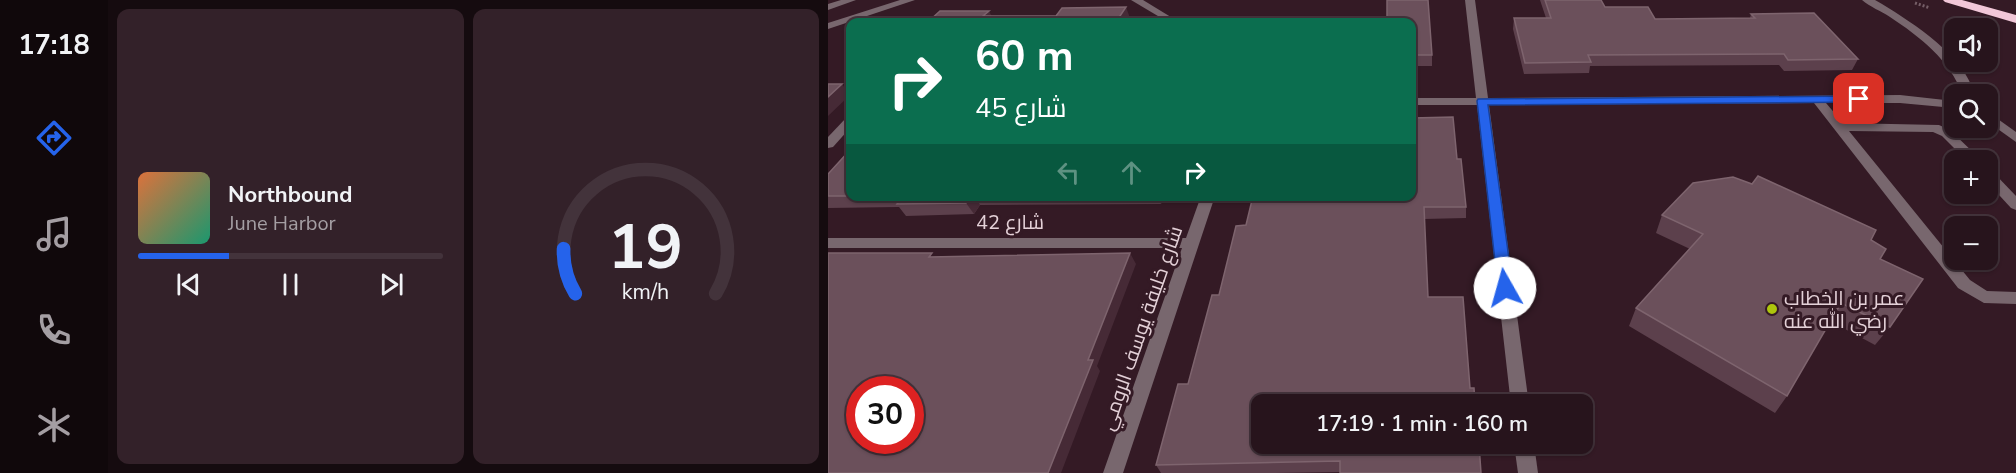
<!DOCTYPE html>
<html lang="en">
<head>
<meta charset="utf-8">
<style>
  body { margin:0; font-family:"Nunito Sans",Cairo,sans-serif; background:#332129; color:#f1f3f6; height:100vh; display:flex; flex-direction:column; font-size:22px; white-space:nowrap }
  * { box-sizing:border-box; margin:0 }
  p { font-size:20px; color:#a49ea3 }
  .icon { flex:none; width:33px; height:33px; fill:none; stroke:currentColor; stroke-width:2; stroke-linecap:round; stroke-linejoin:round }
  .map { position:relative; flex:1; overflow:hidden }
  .drawer { display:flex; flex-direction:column; gap:9px; padding:9px; background:#150b0f; width:720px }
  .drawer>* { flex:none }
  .hud { position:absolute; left:18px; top:18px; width:570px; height:183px; border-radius:12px; box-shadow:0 2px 4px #0004,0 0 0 2px #43333b; background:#0b6e4f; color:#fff; overflow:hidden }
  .tools { position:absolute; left:1116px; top:18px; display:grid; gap:12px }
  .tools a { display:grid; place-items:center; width:54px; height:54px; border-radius:12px; background:#27141c; box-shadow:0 2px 4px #0004,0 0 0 2px #43333b; font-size:30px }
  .speed { position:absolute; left:18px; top:376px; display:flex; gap:12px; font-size:30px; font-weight:700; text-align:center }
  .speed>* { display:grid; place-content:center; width:78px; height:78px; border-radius:50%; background:#27141c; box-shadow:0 2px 4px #0004,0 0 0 2px #43333b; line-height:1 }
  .speed .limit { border:9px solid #d22; background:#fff; color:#111 }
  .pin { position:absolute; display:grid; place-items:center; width:51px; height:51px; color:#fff; margin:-26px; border-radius:12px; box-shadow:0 3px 9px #0006 }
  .me { position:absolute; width:66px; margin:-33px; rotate:353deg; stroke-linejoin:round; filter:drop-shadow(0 0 4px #0008) }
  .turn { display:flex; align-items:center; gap:21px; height:126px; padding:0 30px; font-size:27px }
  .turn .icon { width:78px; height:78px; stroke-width:2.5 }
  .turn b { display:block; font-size:42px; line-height:51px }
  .lanes { display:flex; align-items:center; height:57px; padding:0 30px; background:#0003; justify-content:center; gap:30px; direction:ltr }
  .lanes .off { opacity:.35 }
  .drawer .card { flex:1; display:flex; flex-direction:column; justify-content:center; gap:9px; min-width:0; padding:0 21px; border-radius:12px; background:#332129 }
  .drawer .dial { align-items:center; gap:0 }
  .dial svg { height:156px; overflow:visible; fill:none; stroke:#43333b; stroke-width:7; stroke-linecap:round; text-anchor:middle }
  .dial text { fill:#f1f3f6; stroke:none }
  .song { display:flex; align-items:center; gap:18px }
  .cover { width:72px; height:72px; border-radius:9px; background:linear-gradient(135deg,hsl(20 70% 55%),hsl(160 70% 35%)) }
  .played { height:6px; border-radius:3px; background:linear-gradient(90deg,#2563eb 30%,#43333b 30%) }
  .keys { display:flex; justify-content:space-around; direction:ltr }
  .drawer .tiles { flex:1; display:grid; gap:9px; grid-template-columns:repeat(2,1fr) }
  .trip { position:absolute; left:423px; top:394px; width:342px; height:60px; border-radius:12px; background:#27141c; box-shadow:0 2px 4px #0004,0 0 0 2px #43333b; font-weight:600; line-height:60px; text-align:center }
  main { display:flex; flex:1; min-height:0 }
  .tab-bar { display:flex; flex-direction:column; width:108px; justify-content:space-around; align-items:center; background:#10080b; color:#a49ea3 }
  .tab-bar .icon { width:42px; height:42px }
  .tab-bar .current { color:#2563eb }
  .tab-bar b { font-size:27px; color:#f1f3f6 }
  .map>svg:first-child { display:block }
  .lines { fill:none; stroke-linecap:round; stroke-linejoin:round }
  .path { stroke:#755e67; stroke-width:3; stroke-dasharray:2 2; stroke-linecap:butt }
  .minor { fill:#78676e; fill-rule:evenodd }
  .highway { fill:#f1c7d8; fill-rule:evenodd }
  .wall { fill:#5c404c }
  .shaded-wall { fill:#462a36 }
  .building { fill:#6b505b; stroke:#7e646e; stroke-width:1.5; fill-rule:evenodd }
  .route { fill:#2563eb; stroke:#184099; stroke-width:1.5 }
  .poi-dot { fill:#adc60d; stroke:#341a25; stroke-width:2 }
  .labels { text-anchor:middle; stroke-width:6; stroke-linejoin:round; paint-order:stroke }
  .street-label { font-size:20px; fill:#e4d1d8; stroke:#341a25 }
  .poi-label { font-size:20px; fill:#e4d1d8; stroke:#341a25; text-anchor:start }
</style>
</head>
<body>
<main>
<nav class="tab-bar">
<b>17:18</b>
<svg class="icon current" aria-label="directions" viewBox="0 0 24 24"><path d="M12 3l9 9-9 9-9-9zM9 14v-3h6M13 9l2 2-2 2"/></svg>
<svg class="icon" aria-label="music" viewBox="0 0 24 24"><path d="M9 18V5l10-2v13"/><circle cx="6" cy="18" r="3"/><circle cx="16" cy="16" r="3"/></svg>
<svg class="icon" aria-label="phone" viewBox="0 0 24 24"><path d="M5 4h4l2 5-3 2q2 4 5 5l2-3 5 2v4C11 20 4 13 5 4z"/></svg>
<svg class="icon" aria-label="climate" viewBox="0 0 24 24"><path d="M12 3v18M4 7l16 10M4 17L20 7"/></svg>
</nav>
<section class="drawer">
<div class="tiles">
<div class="card">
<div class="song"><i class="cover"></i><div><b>Northbound</b><p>June Harbor</p></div></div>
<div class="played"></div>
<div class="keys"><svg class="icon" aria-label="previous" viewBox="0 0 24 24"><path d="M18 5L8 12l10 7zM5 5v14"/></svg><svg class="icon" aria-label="pause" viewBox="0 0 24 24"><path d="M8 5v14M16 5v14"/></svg><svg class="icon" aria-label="next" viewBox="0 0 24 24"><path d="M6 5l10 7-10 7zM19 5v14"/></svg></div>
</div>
<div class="card dial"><svg viewBox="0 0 100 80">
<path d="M14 69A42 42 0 1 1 86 69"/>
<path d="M14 69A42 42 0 0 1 8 46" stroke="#2563eb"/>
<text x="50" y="56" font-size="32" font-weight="700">19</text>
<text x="50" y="72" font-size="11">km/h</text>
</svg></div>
</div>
</section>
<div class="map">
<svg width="1188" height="473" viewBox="0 0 1188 473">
  <rect width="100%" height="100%" fill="#341a25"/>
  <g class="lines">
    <!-- path -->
    <polyline class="path" points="1087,3 1102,8"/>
    <!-- minor -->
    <g class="minor">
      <polygon points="13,0 28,0 0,10 0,4"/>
      <polygon points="72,0 87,0 0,29 0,23"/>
      <polygon points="303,0 315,0 351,22 340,22"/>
      <polygon points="637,0 647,0 660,98 1072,95 1126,101 1126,108 1072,103 998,103 1015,123 1111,125 1122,130 1150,157 1151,160 1138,160 1114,136 1105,132 1021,131 1142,280 1159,291 1188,292 1188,304 1156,303 1130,288 986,103 661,105 701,405 683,405 649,105 584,105 584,98 648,98"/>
      <path d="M1034,0H1047L1054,4C1085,23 1138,57 1146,94H1134C1123,61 1091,36 1062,17C1053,11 1042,7 1034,0Z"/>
      <polygon points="1160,112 1188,132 1188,142 1160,122"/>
      <polygon points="22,117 22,128 5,147 0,148 0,137 18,118"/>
      <polygon points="1160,171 1165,172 1188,196 1188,210 1183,208 1160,183"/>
      <polygon points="373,196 387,196 295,473 275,473 354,248 0,248 0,238 358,238"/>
      <polygon points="686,444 706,444 710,473 690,473"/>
    </g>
    <!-- highway -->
    <polygon class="highway" points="1115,0 1134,0 1188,15 1188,23 1117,2"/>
  </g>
  <!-- wall -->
  <g class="wall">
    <polygon points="712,0 773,0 777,7 827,19 922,18 923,14 1030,59 1024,70 956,71 951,65 762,66 761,73 696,74 685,29 686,18 718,18"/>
    <polygon points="584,22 604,55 604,66 584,66"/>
    <polygon points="22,150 22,196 336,196 333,204 152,205 146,214 78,216 71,207 0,208 0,174"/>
    <polygon points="629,159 638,207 638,218 596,219 600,297 642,388 651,444 512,472 448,473 333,473 328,465 360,384 391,295 418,225"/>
    <polygon points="834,215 1043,240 1052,259 1062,327 1047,345 1002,321 959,396 947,413 801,326 808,308 862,249 828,233"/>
  </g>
  <!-- shaded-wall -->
  <g class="shaded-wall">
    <polygon points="298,7 302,18 299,22 288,22"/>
    <polygon points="161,11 166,21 155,16"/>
    <polygon points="14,84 22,95 0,116 0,97"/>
    <polygon points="142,196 147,196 152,205 146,214 138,203"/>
    <polygon points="330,196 336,196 333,204"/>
    <polygon points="302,253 308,264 269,366 272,371 233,473 220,473 260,360"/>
  </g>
  <!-- building -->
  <g class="building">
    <polygon points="559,0 600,0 604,55 584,55 584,22 559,22"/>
    <polygon points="717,0 773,0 777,7 820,7 827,19 927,18 923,14 986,13 1030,59 960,60 956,54 760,55 763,62 697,63 686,18 723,18"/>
    <polygon points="298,7 288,22 100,22 112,11 161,11 155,16 228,16 234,8"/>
    <polygon points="0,84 14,84 0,97"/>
    <polygon points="625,117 629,159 633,159 638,207 596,207 600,297 635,297 642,388 646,388 647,405 434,405 434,444 651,444 653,473 512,473 512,461 328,465 350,384 360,384 384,295 391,295 408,226 418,225 425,196 584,196 584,118"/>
    <polygon points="22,150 22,196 0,196 0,174"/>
    <polygon points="930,176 1048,230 1043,240 1058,249 1052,259 1095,279 1062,327 1013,303 959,396 808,308 875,234 834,215 865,183 905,177 924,184"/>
    <polygon points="75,196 142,196 138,203 69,204"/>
    <path d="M0,253H104L101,257L302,253L260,360H265L220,473H0ZM32,390H82V441H32Z"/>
  </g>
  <!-- route -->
  <polygon class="route" points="1031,96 1035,97 1035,102 660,105 685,288 682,292 672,292 670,288 649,101 650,99"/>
  <!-- markers -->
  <circle class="poi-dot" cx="944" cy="309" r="6"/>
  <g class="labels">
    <!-- street labels -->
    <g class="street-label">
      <text x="182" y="229">شارع 42</text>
      <text transform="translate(313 328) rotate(-71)" y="7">شارع خليفة يوسف الرومي</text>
    </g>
    <!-- poi labels -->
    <g class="poi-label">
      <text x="956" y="305">عمر بن الخطاب<tspan x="956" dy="23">رضي الله عنه</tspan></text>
    </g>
  </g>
</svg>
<div class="tools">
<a><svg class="icon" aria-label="sound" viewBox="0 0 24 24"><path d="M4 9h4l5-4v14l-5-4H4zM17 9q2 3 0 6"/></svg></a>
<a><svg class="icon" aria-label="search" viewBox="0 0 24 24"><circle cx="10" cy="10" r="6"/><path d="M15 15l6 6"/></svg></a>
<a>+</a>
<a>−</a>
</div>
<div class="speed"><div class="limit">30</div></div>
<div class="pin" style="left:1031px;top:99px;background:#d93025"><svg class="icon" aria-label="arrive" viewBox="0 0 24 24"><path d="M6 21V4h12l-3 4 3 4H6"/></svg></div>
<svg class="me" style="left:677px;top:288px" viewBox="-20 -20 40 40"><circle r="19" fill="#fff"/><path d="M0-13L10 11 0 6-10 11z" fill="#2563eb"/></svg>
<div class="trip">17:19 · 1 min · 160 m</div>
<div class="hud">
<div class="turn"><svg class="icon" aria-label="right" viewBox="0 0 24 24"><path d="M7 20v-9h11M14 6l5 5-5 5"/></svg><div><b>60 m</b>شارع 45</div></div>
<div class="lanes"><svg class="icon off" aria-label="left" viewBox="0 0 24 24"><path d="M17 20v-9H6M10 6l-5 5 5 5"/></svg><svg class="icon off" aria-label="ahead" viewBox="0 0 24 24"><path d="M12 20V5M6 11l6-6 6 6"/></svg><svg class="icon" aria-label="right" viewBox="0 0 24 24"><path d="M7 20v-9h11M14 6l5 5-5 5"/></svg></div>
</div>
</div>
</main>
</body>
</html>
